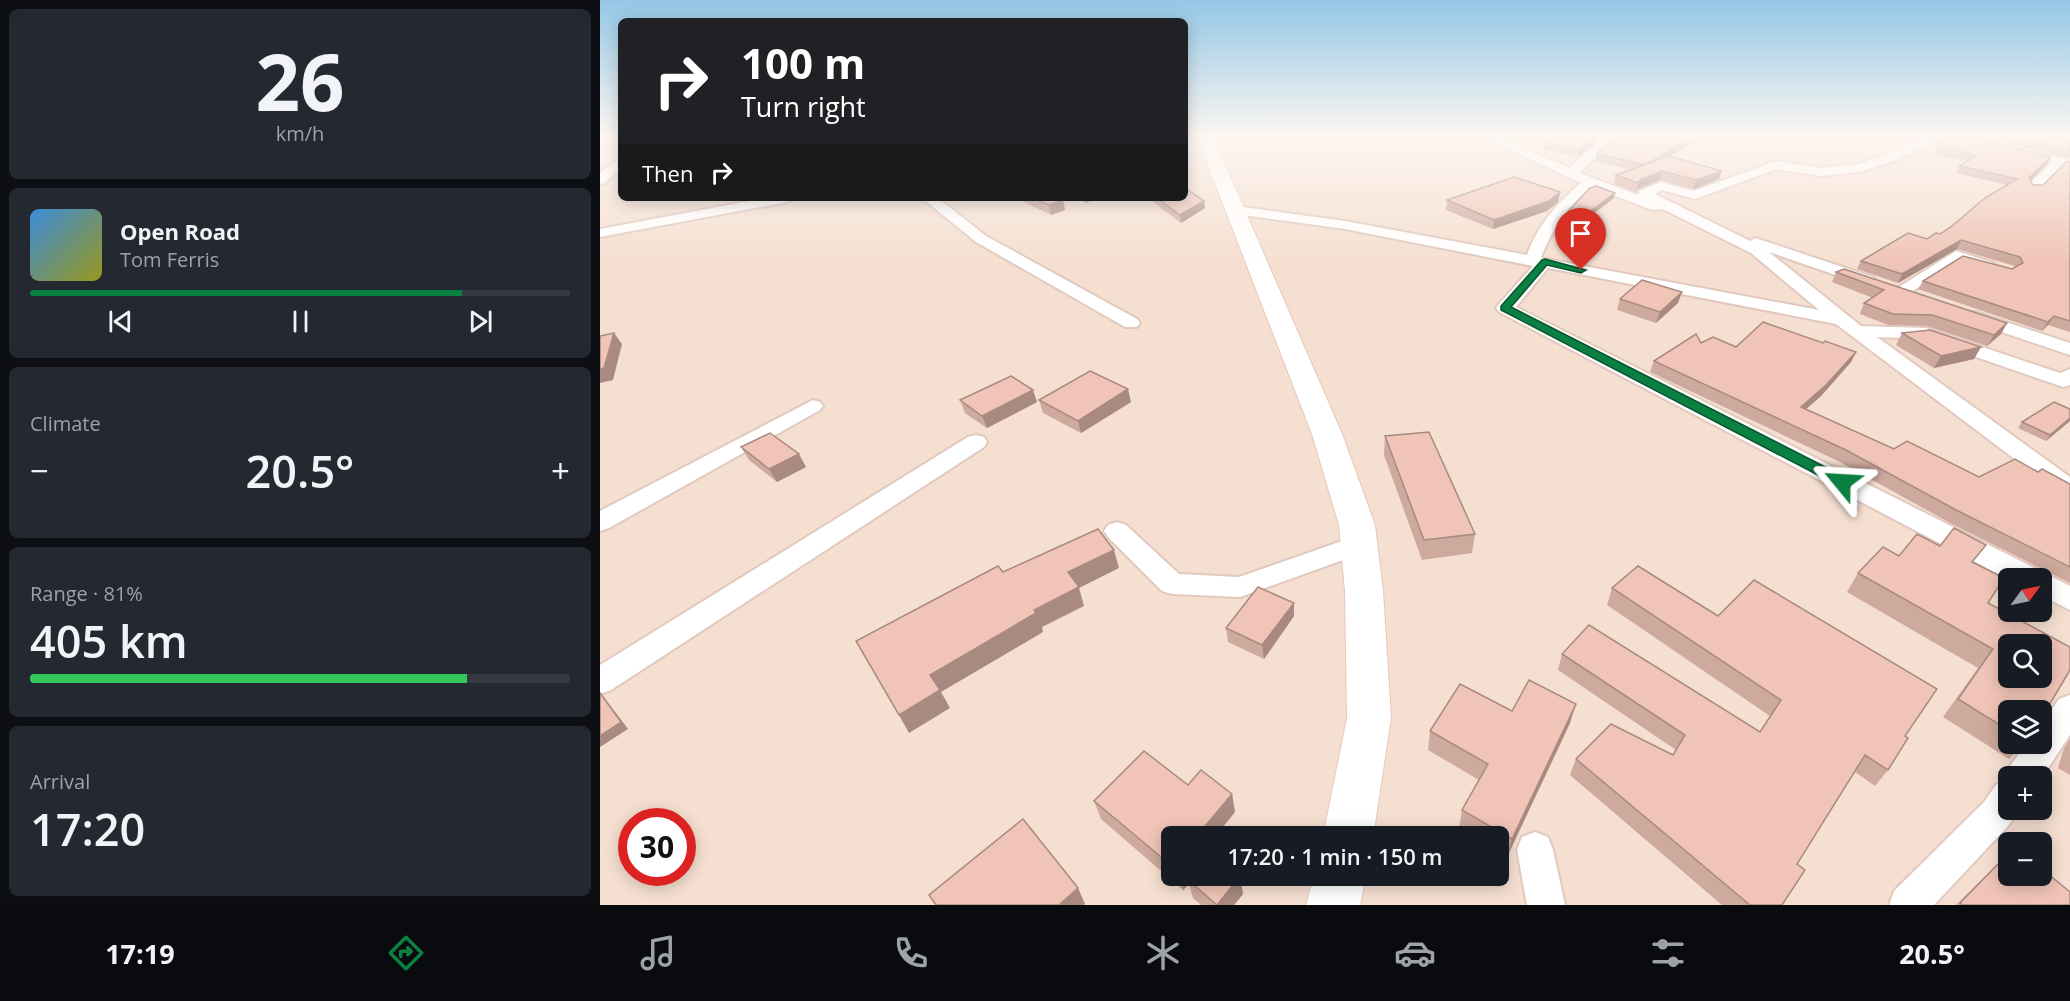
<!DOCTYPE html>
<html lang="en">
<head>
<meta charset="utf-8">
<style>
  body { margin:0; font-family:"Open Sans",sans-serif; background:#242831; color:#f1f3f6; height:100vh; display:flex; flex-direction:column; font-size:22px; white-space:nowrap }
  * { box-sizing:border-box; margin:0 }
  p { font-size:20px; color:#9ea1a6 }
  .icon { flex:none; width:33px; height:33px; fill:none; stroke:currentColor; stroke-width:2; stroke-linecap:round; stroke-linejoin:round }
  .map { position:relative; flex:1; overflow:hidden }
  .panel { display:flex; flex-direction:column; gap:9px; padding:9px; background:#0d0f14; width:600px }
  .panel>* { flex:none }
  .banner { position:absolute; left:18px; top:18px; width:570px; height:183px; border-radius:9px; box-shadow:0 3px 15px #0003; background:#202124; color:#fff; overflow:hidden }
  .needle { width:39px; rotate:57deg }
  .fabs { position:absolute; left:1398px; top:568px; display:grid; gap:12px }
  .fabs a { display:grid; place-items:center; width:54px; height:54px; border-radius:9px; background:#171b24; box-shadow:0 3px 15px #0003; font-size:30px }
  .speed { position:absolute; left:18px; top:808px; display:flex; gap:12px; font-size:30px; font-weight:700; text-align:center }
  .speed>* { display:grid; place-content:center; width:78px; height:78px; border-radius:50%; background:#171b24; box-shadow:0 3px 15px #0003; line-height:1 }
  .speed .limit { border:9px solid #d22; background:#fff; color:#111 }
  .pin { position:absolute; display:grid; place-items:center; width:51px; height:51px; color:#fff; margin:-62px -26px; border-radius:50% 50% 50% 0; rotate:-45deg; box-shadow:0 0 6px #0007 }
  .pin .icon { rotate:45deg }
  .me { position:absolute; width:66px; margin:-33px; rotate:297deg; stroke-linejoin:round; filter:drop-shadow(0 0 4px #0008) }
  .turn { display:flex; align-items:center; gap:21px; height:126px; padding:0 24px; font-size:27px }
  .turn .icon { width:78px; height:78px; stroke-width:2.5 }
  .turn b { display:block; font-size:42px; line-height:51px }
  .then { display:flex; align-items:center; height:57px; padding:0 24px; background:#0003; gap:12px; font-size:22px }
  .big { font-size:45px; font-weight:600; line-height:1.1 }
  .panel .widget { flex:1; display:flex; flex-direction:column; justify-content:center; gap:9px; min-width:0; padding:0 21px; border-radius:9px; background:#242831 }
  .panel .dial { align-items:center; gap:0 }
  .dial b { font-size:78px; line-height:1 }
  .song { display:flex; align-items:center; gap:18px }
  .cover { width:72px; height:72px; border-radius:9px; background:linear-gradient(135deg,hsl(210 70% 55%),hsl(60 70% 35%)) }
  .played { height:6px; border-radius:3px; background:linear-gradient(90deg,#0b8043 80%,#363941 80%) }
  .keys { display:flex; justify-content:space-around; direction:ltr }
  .heat { display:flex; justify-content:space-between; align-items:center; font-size:33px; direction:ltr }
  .charge { height:9px; border-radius:4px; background:linear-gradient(90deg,#34c759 81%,#363941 0) }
  .trip { position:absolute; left:561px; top:826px; width:348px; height:60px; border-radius:9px; background:#171b24; box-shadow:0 3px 15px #0003; font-weight:600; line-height:60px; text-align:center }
  .dock { display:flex; height:96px; justify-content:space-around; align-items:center; background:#090b0e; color:#9ea1a6 }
  .dock .icon { width:42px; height:42px }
  .dock .on { color:#0b8043 }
  .dock b { font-size:27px; color:#f1f3f6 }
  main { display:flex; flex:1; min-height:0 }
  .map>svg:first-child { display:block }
  .residential { fill:#f5dfd0; fill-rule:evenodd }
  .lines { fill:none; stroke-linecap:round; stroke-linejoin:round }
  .street-casing { stroke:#e1c9be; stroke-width:4 }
  .secondary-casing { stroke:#e6c8bb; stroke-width:2 }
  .street { fill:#fff; fill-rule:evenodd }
  .secondary { fill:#fff; fill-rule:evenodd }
  .wall { fill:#cea99d }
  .shaded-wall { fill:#a88a80 }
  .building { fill:#f0c5b7; stroke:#a88a80; stroke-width:1.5; fill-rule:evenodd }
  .route { fill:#0b8043; stroke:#07532c; stroke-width:1.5 }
</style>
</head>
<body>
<main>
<section class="panel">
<div class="widget dial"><b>26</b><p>km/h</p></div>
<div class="widget">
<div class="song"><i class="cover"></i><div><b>Open Road</b><p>Tom Ferris</p></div></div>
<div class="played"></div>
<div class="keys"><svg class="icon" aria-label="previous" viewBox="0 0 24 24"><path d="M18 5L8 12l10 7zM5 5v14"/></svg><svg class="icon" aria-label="pause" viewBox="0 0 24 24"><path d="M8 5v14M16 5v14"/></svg><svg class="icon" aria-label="next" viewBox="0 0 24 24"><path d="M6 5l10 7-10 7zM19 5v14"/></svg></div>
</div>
<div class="widget"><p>Climate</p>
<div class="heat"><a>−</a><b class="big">20.5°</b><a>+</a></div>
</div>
<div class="widget"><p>Range · 81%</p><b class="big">405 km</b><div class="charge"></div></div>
<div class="widget"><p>Arrival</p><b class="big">17:20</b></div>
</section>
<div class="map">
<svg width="1470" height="905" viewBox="0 0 1470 905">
  <rect width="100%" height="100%" fill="#fbecdf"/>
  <!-- residential -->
  <path class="residential" d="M0,137H21V198H585V137H1470V905H0ZM1408,579H1442V612H1408ZM1408,645H1442V678H1408ZM1408,711H1442V744H1408ZM1408,777H1442V810H1408ZM32,822H82V873H32ZM572,837H898V876H572ZM1408,843H1442V876H1408Z"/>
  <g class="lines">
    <defs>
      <g id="street">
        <path d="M882,137H897L970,168C979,155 995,152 999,137H1011C1007,155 990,158 980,173L1038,195L1039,191L1061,182L1094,191L1176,161L1221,168L1258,164L1288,154L1326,137H1341L1339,139L1296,160L1260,172L1221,176L1177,169L1095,199L1062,190L1055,194L1150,241L1156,238L1161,240L1273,277L1275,281L1267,286L1169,252L1261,326L1326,328L1460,373L1470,369V385L1463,387L1324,339L1277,337L1470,477V497L1462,495L1236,324L948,268L916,307L1470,586V610L1442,596V579H1408L899,312L896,308L899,304L933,266L745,229L635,214L628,210L635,206L745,221L927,255C937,226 958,202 981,183ZM992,187L1052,210L1063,209L1151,253L1219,310L941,258C951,229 969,207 992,187Z"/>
        <polygon points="1357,137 1376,137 1470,160 1470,168 1462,166 1439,190 1429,190 1427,187 1429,184 1451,163 1359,139"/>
        <polygon points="585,143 609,143 615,147 609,151 585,151"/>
        <polygon points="21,158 21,168 5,183 0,184 0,173"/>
        <polygon points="165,198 194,198 187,202 0,237 0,229"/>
        <polygon points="322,198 338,198 386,236 537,319 540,323 537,327 525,327 376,242"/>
        <polygon points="1356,251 1394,263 1396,266 1388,271 1358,262 1305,296 1293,296 1291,292"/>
        <polygon points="1375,312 1470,343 1470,355 1369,321 1366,317 1369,313"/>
        <polygon points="213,400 220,402 223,406 220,410 9,528 0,531 0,511"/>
        <polygon points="376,435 384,437 387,442 384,447 11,690 0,694 0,665 368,437"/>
        <polygon points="517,522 526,525 579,574 639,577 759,535 768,537 772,544 768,551 640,597 572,594 562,591 508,537 504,531 508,525"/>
        <polygon points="1470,695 1470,735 1442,777 1408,777 1408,810 1419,810 1408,826 1334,905 1289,905 1294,891 1384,802 1396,785 1407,781 1405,777 1410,766 1426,744 1442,744 1442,723 1459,699"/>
        <polygon points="935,832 948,837 953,850 965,905 927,905 917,850 922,837"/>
      </g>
      <g id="secondary">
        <polygon points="597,137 613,137 742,434 775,525 783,591 791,718 773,837 723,837 747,718 745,591 739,525 712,434"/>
        <polygon points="714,876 766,876 760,905 706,905"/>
      </g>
    </defs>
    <!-- street casing -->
    <use href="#street" class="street-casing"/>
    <!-- secondary casing -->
    <use href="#secondary" class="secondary-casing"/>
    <!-- street -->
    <use href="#street" class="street"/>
    <!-- secondary -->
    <use href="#secondary" class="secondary"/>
  </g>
  <!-- wall -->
  <g class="wall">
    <polygon points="953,137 997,137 992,145 978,157 942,148 943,142"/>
    <polygon points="1012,137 1102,137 1070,156 1119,179 1094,189 1060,180 1038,189 1036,192 1014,184 1016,175 1032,170 995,161 997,154"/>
    <polygon points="1339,137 1371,137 1451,157 1447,164 1431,180 1433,185 1443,185 1470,162 1470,332 1448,325 1442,331 1318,289 1323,281 1412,269 1416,267 1415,266 1357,249 1298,283 1257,269 1261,261 1327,239 1340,234 1352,226 1407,185 1356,173 1360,166 1367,161 1334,154 1337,146 1341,144 1336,143"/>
    <polygon points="1384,137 1470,137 1470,158"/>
    <polygon points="960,192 958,202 947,211 893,229 846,210 847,200"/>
    <polygon points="416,198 462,198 465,210 451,215"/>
    <polygon points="548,198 585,198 605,208 581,223"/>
    <polygon points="1014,198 984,221 967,216 968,211"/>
    <polygon points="1236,272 1407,323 1401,334 1387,346 1327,326 1288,325 1260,314 1264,303 1273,298 1232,282"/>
    <polygon points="1020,299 1078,303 1056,323 1017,310"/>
    <polygon points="1302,333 1381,347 1374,359 1334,368 1296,345"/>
    <polygon points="1101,343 1136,347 1223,343 1256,352 1251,362 1221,396 1206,409 1294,449 1379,477 1438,472 1470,484 1470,583 1350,523 1240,462 1050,372 1054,361"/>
    <polygon points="360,400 437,402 387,428 365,413"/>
    <polygon points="439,400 531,402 481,433 443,413"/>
    <polygon points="1470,409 1470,421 1446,441 1418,428 1422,422"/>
    <polygon points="785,436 875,534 872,553 822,560 784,455"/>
    <polygon points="141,447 206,467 177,482 149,460"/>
    <polygon points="1299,556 1373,562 1388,603 1408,711 1408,744 1424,744 1409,759 1343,717 1378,668 1247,592 1258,573"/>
    <polygon points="1012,588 1305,736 1288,770 1275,786 1255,772 1197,864 1182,905 1122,905 970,775 976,759 1073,755 1076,750 958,670 962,654 1160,732 1170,716 1007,605"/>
    <polygon points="694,603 694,616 664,659 628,642 626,628"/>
    <polygon points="912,711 970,723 907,857 898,852 898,837 873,837 859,828 862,810 879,780 828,750 830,731"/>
    <polygon points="1470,739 1470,775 1458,768 1464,748"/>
    <polygon points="588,785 632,794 635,812 572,837 572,876 640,876 643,894 634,905 601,905 593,898 589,884 583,890 501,819 494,801"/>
    <polygon points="1408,853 1408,876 1470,905 1356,905"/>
  </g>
  <!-- shaded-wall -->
  <g class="shaded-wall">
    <polygon points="995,137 997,137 992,145 978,157 979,150"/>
    <polygon points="1094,137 1102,137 1043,172 1045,165"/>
    <polygon points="1451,157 1447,164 1425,186 1429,178"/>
    <polygon points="1062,171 1060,180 1038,189 1036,192 1040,180"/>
    <polygon points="1122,171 1119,179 1094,189 1096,180"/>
    <polygon points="960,192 958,202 947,211 893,229 894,220"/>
    <polygon points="1015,193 1014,198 984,221 985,215"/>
    <polygon points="484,198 500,198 485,203"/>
    <polygon points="463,200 465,210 451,215 449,205"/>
    <polygon points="604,201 605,208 581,223 580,215"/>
    <polygon points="1361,240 1357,249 1298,283 1302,274"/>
    <polygon points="1082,292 1078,303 1056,323 1060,312"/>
    <polygon points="1454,316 1448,325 1442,331 1448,322"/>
    <polygon points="1407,323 1401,334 1387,346 1394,335"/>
    <polygon points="14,333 22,344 13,380 0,383 0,369"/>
    <polygon points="1381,347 1374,359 1334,368 1341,356"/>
    <polygon points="1256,352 1251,362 1221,396 1196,418 1201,407"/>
    <polygon points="528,389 531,402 481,433 478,421"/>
    <polygon points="433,390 437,402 387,428 382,416"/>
    <polygon points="1470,418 1470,421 1446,441 1450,435"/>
    <polygon points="199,454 206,467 177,482 169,469"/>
    <polygon points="514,550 519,568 479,588 484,606 442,627 443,632 341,692 350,708 309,733 299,715 330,675 434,610 468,572"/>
    <polygon points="694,603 694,616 664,659 662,645"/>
    <polygon points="0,692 28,729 0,747"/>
    <polygon points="976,704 970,723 907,857 912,839"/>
    <polygon points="632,794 635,812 615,837 596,837"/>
    <polygon points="580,876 597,876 588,880 589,884 583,890"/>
    <polygon points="640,876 643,894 634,905 617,905"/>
    <polygon points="478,888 485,904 484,905 459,905"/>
  </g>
  <!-- building -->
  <g class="building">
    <polygon points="953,137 995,137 979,150 943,142"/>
    <polygon points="1013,137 1094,137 1045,165 997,154"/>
    <polygon points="1342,137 1371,137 1451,157 1429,178 1433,185 1443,185 1467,161 1470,162 1470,321 1454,316 1448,322 1323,281 1363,256 1412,269 1423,263 1420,257 1361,240 1302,274 1261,261 1308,233 1327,239 1336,233 1340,234 1352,226 1385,198 1417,179 1360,166 1376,155 1337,146 1349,138"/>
    <polygon points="1415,137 1470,137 1470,150"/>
    <polygon points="1069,156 1122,171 1096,180 1062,171 1040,180 1038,183 1016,175"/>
    <polygon points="914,177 960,192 949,201 894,220 847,200"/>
    <polygon points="996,186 1015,193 985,215 968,211 990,188"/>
    <polygon points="585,188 604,201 580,215 557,198 585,198"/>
    <polygon points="434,198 462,198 463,200 449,205"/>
    <polygon points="1244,269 1407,323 1394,335 1332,315 1293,314 1264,303 1284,290 1236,272"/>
    <polygon points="1042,280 1082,292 1060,312 1020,299"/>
    <polygon points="1163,322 1223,343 1225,341 1256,352 1226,385 1201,407 1294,449 1307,441 1379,477 1415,459 1438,472 1442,469 1470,484 1470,567 1358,511 1246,450 1054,361 1096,334 1101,343 1113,337 1136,347"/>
    <polygon points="1330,330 1381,347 1341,356 1302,333"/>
    <polygon points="14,333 4,368 0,369 0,336"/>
    <polygon points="490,371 528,389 478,421 439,400"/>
    <polygon points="411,376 433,390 382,416 360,400"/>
    <polygon points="1454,402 1470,409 1470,418 1450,435 1422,422"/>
    <polygon points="829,432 875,534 824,540 785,436"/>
    <polygon points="170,433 199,454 169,469 141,447"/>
    <path d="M1354,528L1386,545L1372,562L1404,578L1388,603L1470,647V670L1442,717V711H1408V730L1358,699L1393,649L1258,573L1283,547L1299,556L1317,534L1340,546ZM1408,645H1442V678H1408Z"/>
    <polygon points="498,529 514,550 468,572 479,587 434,610 436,613 330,675 340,690 299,715 256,641 398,566 403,572"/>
    <polygon points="1038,566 1118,616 1154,580 1337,689 1305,736 1308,738 1288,770 1265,755 1197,864 1205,870 1182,905 1150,905 976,759 1011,724 1073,755 1085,735 962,654 989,625 1160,732 1181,700 1012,588"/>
    <polygon points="658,587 694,603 662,645 626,628"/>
    <polygon points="929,680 976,704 912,839 862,810 888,764 830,731 860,684 912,711"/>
    <polygon points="0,693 21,722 0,736"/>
    <polygon points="544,751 588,785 601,770 632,794 596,837 572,837 572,866 494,801"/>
    <polygon points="423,819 478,888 459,905 336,905 329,895"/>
    <polygon points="1408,854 1408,876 1442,876 1442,869 1470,892 1470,905 1362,905 1360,903"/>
    <polygon points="591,876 640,876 617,905 588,880"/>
  </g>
  <!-- sky -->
  <linearGradient id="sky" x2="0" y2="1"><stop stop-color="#93c7e6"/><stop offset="0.52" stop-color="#fdf6f1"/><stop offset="1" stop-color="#fdf6f1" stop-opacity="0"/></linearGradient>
  <rect width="1470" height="263" fill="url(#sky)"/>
  <!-- route -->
  <polygon class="route" points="945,259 986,270 981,273 947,265 911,307 1247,478 1249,482 1247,485 1237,485 901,310 901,306 942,260"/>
</svg>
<div class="fabs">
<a><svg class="needle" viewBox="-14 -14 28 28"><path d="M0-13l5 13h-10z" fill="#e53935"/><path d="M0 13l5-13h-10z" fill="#9ea1a6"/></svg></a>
<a><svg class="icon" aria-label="search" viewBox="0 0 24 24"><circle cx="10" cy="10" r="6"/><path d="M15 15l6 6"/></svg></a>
<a><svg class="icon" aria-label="layers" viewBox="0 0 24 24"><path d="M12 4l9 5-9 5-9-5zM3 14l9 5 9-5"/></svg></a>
<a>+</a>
<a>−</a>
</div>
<div class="speed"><div class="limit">30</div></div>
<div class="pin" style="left:981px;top:270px;background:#d93025"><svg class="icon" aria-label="arrive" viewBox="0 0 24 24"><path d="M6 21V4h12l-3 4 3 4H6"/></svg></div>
<svg class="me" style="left:1242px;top:482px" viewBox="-20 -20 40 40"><path d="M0-17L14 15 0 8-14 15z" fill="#0b8043" stroke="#fff" stroke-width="4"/></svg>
<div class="trip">17:20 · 1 min · 150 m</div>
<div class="banner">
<div class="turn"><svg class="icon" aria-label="right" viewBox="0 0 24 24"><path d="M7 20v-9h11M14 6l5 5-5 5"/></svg><div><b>100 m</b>Turn right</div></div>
<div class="then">Then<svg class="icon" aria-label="right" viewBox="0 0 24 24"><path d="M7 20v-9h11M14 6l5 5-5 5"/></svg></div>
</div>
</div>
</main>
<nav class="dock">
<b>17:19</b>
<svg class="icon on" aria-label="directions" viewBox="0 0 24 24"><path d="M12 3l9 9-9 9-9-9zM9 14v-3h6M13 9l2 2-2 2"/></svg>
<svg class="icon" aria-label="music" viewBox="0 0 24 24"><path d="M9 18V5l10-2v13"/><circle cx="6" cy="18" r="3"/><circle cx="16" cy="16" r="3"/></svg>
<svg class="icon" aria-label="phone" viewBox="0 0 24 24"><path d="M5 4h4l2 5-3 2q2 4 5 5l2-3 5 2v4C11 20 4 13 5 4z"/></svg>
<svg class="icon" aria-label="climate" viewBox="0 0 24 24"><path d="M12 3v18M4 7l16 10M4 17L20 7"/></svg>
<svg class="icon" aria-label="car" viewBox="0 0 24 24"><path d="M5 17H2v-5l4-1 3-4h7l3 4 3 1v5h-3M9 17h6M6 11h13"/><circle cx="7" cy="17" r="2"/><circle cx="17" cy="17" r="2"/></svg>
<svg class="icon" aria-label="filters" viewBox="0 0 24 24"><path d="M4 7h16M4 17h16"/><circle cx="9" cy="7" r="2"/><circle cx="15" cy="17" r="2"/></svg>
<b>20.5°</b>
</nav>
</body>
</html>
